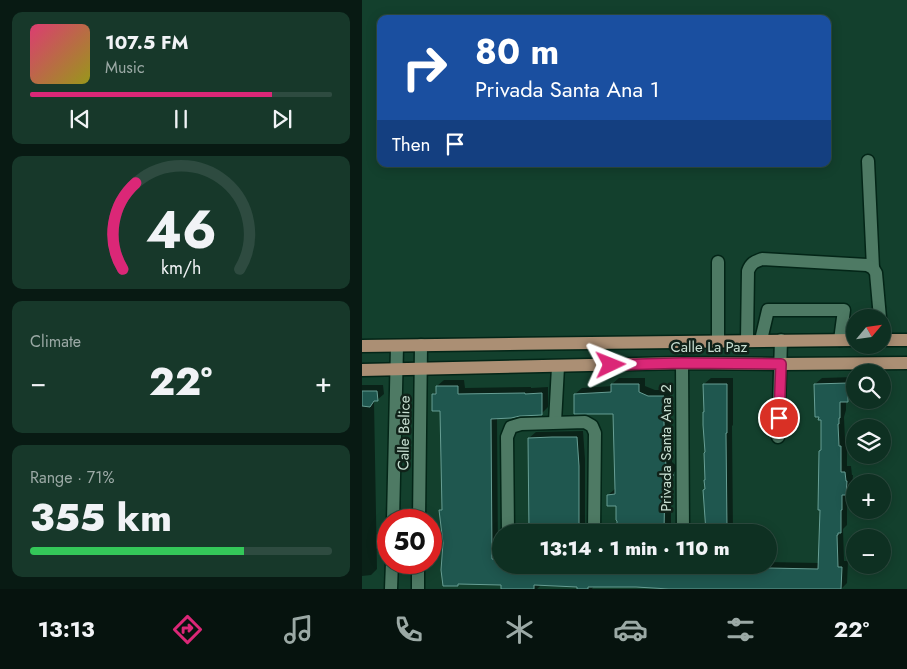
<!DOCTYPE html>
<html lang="en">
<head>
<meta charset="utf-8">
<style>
  body { margin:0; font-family:Jost,sans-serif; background:#17382a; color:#f1f3f6; height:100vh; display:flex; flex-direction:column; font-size:19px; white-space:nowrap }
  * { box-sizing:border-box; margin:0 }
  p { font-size:16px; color:#9ba9a5 }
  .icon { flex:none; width:28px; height:28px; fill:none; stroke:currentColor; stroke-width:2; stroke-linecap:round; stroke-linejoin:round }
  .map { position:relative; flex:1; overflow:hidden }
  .drawer { display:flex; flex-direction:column; gap:12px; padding:12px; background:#081a13; width:362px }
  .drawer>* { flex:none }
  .hud { position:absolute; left:15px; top:15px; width:454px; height:152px; border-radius:10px; box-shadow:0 2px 12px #0003,0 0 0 1px #2e4b40; background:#1a4fa0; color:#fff; overflow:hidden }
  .needle { width:32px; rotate:61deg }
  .tools { position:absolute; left:484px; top:309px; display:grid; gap:10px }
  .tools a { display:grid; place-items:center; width:45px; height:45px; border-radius:50%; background:#0e3022; box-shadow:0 2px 12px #0003,0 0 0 1px #2e4b40; font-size:25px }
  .speed { position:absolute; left:15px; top:509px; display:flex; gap:10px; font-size:25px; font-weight:700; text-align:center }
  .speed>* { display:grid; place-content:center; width:65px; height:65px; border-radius:50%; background:#0e3022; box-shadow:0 2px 12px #0003,0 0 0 1px #2e4b40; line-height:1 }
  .speed .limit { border:8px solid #d22; background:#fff; color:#111 }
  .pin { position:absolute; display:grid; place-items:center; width:42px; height:42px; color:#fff; margin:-21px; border:2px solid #fff; border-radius:50%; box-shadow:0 1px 5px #0007 }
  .me { position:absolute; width:55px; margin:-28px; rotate:88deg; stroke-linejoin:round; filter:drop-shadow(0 0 4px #0008) }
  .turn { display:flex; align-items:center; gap:18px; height:105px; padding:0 15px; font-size:22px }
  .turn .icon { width:65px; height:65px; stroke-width:2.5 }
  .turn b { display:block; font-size:35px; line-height:42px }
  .then { display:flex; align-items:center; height:48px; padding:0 15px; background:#0003; gap:10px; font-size:19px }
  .big { font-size:38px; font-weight:800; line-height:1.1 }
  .drawer .card { flex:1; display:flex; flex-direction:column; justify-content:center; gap:8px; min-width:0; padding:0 18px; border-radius:10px; background:#17382a }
  .drawer .dial { align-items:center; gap:0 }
  .dial svg { height:130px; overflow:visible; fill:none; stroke:#2e4b40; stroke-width:7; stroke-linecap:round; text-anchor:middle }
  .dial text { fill:#f1f3f6; stroke:none }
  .song { display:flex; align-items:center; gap:15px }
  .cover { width:60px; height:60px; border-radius:8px; background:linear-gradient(135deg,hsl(340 70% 55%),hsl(60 70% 35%)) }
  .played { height:5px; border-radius:2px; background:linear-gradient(90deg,#db2777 80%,#2e4b40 80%) }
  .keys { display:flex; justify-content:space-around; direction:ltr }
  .heat { display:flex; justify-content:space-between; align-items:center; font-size:28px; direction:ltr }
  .charge { height:8px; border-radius:4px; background:linear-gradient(90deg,#34c759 71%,#2e4b40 0) }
  .trip { position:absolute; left:130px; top:524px; width:285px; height:50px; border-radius:25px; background:#0e3022; box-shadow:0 2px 12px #0003,0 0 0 1px #2e4b40; font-weight:800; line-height:50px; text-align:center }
  .dock { display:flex; height:80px; justify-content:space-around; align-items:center; background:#06130e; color:#9ba9a5 }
  .dock .icon { width:35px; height:35px }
  .dock .selected { color:#db2777 }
  .dock b { font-size:22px; color:#f1f3f6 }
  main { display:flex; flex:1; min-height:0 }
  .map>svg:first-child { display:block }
  .shadow { fill:#0007 }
  .building { fill:#1f574f; stroke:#679e94 }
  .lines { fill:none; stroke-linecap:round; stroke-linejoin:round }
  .minor-casing { stroke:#032517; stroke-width:15 }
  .major-casing { stroke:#032517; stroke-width:15 }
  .minor { stroke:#4e7a64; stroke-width:12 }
  .major { stroke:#ab8f74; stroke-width:12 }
  .route-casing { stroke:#8e194d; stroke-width:12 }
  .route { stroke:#db2777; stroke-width:9 }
  .labels { text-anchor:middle; stroke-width:5; stroke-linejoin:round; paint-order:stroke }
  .street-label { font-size:15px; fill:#c8dfd2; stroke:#102219 }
</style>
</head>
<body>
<main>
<section class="drawer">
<div class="card">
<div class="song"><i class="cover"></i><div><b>107.5 FM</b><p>Music</p></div></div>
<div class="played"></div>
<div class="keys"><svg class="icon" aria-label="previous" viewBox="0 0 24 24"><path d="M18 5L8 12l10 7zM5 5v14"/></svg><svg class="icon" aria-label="pause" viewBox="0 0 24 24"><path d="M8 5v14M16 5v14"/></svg><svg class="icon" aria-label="next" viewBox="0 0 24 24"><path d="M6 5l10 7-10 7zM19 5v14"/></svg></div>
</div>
<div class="card dial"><svg viewBox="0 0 100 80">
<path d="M14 69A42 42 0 1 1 86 69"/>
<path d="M14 69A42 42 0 0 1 22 16" stroke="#db2777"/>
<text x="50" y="56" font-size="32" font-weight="700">46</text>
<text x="50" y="72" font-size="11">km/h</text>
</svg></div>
<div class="card"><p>Climate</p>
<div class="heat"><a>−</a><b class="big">22°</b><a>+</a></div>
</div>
<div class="card"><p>Range · 71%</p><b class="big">355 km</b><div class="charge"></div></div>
</section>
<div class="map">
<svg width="545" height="589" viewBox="0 0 545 589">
  <rect width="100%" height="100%" fill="#13402d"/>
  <!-- shadow -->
  <g class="shadow">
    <polygon points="492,377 492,394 486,400 484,400 484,410 482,417 483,440 485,440 485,466 489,466 490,475 491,475 490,487 486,492 486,502 485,504 485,525 481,529 482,561 486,561 485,583 479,589 316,587 316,589 297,589 297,587 232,586 230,589 216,589 216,585 178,584 178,586 175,589 140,589 140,584 97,583 95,585 82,543 79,510 81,508 79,410 71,395 75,390 75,386 82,380 102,380 103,388 169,387 169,388 186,387 186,407 179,414 135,418 136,553 139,553 139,565 406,565 406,562 458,563 460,509 458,451 461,448 460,419 453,384 460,378"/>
    <polygon points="257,378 283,378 283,386 293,390 308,390 308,416 310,462 317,468 309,475 309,532 255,532 255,504 246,495 253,489 252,412 213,394 220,388 250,386 250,384"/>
    <polygon points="349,378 371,378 371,425 370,426 371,532 345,532 342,490 344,488 344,479 342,384"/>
    <polygon points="0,385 21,385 22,394 15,400 12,401 15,569 9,575 0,576"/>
    <polygon points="221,431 223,459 223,532 168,532 167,438 174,432"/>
  </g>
  <!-- building -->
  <g class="building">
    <polygon points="486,383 486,402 478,402 478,418 477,418 477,424 476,424 477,446 479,446 479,472 483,472 484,481 485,481 484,495 480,495 480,510 479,510 479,533 476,533 476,535 475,535 476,567 480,567 479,589 307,589 274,587 226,587 226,589 215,589 215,587 172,585 172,589 139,589 139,585 96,584 96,586 81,586 79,570 81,543 77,510 80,510 78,411 70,411 70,394 74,394 74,386 96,386 96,394 163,393 163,394 180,393 180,415 158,416 149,418 129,419 130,559 139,560 139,565 271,565 341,567 341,565 355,565 355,567 456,569 458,510 456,510 457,451 459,450 459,420 456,420 457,417 453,417 452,384"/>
    <polygon points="249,384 277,384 277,392 286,396 302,396 302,423 304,468 312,475 303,480 302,532 255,532 255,521 254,520 254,506 245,506 245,495 253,494 253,490 251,414 212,414 212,394 249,392"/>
    <polygon points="341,384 365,384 365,433 364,433 365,528 358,528 358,531 344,532 341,490 343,489 342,480 343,480 342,453 343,452 341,425 341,412 342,412"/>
    <polygon points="0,391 15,391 16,401 12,401 8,407 0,406"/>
    <polygon points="190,437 215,437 217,466 217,532 167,532 166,438"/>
  </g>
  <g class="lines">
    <defs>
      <g id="minor">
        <polyline points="506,161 511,268"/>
        <polyline points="356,262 356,342"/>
        <path d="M385,340L386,271C389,263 392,262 400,259L505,265L511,268L514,273L518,318"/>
        <polyline points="399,340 406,310 482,310 478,340"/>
        <polyline points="320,363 321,532"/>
        <polyline points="193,422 196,367"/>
        <polyline points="416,437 419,340"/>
        <polyline points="31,520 35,346"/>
        <polyline points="57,520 59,345"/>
        <polyline points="146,532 145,437 149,427 159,424 223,422 230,426 233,433 232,532"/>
        <polyline points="29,589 30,562"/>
        <polyline points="56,589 56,562"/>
      </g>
      <g id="major">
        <polyline points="520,340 545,340"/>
        <path d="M0,346C164,344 328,341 492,340"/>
        <polyline points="0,370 320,363 419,364 545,363"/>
      </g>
    </defs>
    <!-- minor casing -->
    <use href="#minor" class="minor-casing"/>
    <!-- major casing -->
    <use href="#major" class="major-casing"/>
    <!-- minor -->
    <use href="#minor" class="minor"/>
    <!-- major -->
    <use href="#major" class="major"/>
  </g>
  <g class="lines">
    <defs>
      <polyline id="route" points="249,365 320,363 419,364 417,418"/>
    </defs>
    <!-- route casing -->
    <use href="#route" class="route-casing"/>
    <!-- route -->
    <use href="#route" class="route"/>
  </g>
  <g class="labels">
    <!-- street labels -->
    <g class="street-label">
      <text x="347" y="352">Calle La Paz</text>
      <text transform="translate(42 433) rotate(-89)" y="5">Calle Belice</text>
      <text transform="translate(304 448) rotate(-90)" y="5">Privada Santa Ana 2</text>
    </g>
  </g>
</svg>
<div class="tools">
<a><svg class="needle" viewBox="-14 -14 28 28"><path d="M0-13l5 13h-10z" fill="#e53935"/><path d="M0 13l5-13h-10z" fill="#9ba9a5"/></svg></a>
<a><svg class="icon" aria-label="search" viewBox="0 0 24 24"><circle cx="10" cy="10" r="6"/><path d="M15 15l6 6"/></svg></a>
<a><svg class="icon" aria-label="layers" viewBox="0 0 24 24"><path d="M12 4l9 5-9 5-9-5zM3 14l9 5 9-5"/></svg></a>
<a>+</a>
<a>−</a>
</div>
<div class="speed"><div class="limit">50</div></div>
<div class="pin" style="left:417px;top:418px;background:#d93025"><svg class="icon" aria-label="arrive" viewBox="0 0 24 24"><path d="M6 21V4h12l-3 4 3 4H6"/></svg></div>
<svg class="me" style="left:249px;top:365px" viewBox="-20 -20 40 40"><path d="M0-17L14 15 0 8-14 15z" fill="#db2777" stroke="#fff" stroke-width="4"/></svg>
<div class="trip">13:14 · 1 min · 110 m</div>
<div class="hud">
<div class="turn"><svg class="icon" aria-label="right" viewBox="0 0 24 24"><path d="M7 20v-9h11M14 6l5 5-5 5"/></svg><div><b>80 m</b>Privada Santa Ana 1</div></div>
<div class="then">Then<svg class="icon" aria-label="arrive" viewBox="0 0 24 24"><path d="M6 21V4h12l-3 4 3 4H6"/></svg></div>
</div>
</div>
</main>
<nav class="dock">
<b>13:13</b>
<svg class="icon selected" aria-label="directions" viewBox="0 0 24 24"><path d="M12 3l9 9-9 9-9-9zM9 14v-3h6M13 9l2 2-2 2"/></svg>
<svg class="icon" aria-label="music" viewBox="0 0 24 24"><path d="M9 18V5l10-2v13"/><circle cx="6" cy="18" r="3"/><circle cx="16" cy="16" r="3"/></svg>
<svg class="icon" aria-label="phone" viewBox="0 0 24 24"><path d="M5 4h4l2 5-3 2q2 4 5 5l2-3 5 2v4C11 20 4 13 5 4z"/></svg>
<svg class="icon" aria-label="climate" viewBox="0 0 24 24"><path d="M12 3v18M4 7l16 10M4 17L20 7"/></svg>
<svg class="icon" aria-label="car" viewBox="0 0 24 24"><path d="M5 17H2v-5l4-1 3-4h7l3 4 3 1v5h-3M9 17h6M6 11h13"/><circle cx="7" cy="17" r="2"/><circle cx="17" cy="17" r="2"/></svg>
<svg class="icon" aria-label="filters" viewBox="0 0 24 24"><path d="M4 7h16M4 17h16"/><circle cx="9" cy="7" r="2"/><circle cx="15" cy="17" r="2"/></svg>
<b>22°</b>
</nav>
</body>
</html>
